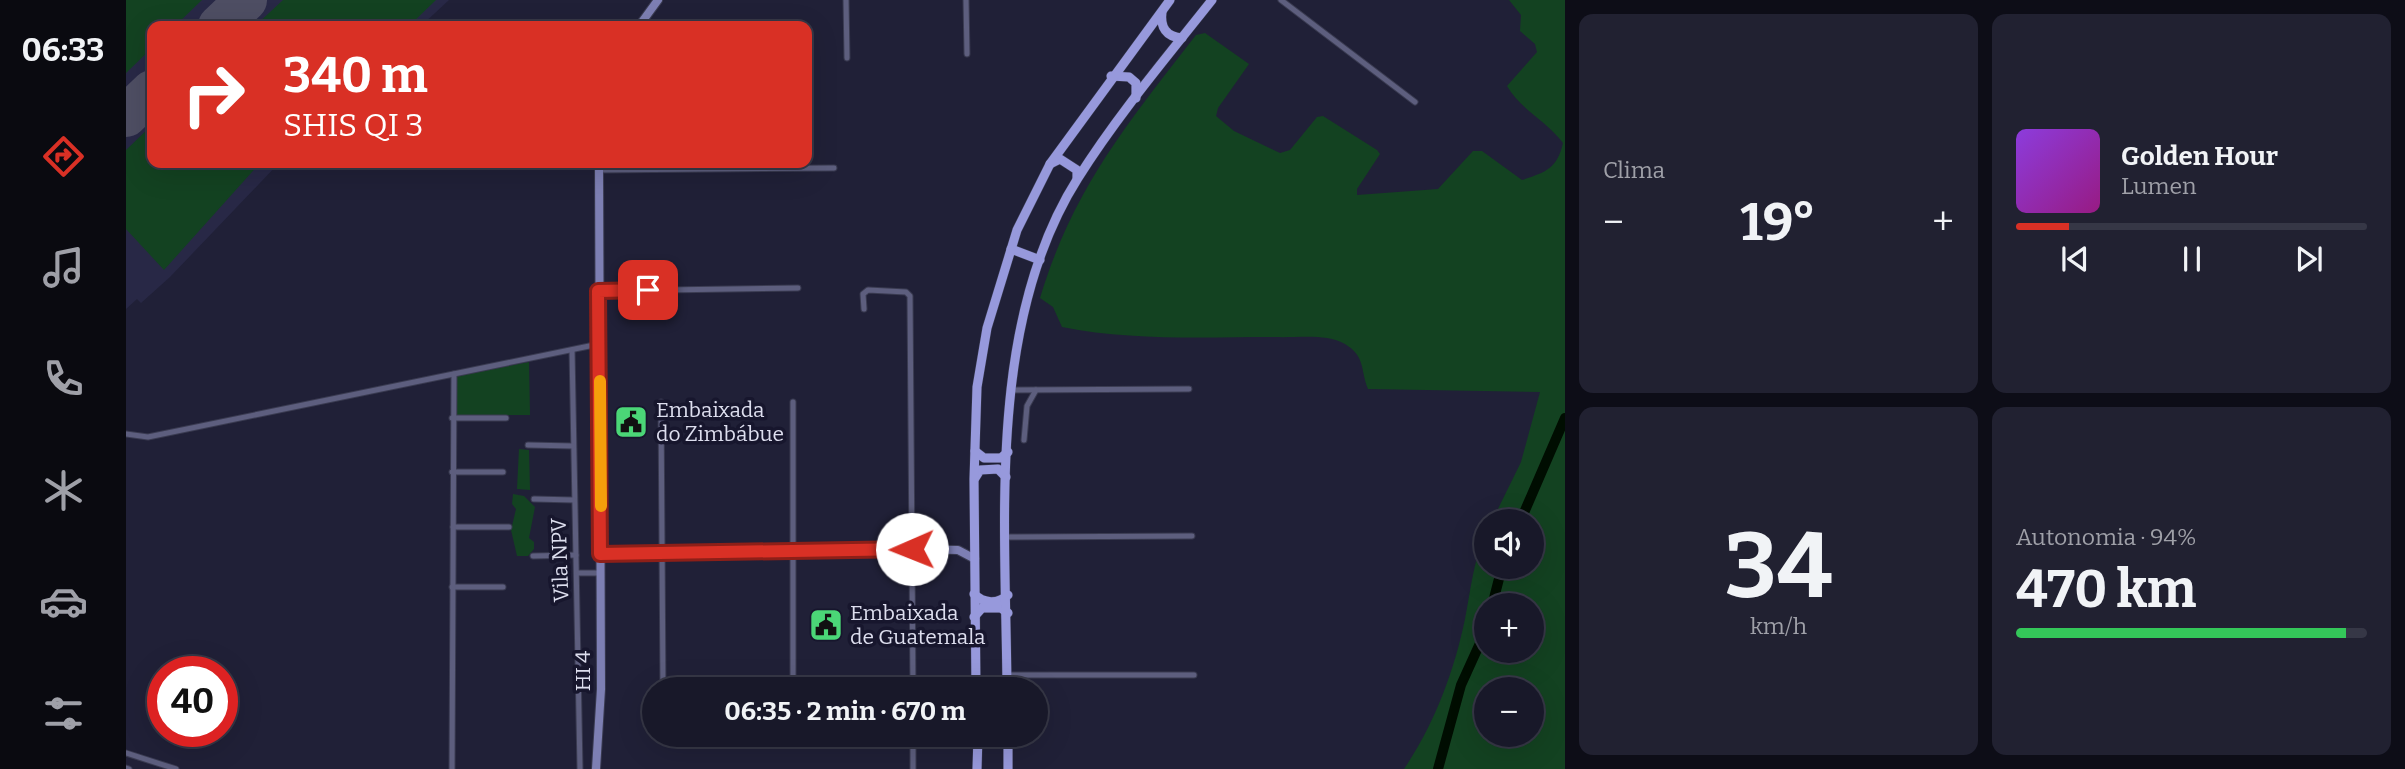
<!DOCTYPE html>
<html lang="pt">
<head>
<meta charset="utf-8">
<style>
  body { margin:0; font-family:Bitter,serif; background:#212131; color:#f1f3f6; height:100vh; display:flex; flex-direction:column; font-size:26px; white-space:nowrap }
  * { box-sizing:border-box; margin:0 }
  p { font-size:23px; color:#9fa0a8 }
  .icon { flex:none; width:38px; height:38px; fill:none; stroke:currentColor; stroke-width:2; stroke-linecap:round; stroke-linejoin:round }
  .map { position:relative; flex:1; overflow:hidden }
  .details { display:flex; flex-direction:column; gap:14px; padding:14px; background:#0d0d17; width:840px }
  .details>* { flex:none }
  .guide { position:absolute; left:21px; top:21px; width:665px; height:147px; border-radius:14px; box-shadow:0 7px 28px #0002,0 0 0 2px #363746; background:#d93025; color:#fff; overflow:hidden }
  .buttons { position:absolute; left:1348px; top:509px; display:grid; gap:14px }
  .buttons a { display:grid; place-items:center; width:70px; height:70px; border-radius:50%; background:#181829; box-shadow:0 7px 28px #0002,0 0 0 2px #363746; font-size:35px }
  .speed { position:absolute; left:21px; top:656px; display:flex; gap:14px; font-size:35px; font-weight:700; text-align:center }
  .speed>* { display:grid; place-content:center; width:91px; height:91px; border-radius:50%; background:#181829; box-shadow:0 7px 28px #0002,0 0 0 2px #363746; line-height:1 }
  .speed .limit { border:10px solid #d22; background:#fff; color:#111 }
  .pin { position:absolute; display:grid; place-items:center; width:60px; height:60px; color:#fff; margin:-30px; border-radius:14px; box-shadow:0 4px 10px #0006 }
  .me { position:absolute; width:77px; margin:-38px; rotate:269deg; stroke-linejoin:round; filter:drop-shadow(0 0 5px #0008) }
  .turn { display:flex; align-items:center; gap:24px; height:147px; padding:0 21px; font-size:32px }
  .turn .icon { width:91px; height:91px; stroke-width:2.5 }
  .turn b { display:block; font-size:49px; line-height:60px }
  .big { font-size:52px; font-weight:700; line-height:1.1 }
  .details .card { flex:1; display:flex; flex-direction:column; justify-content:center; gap:10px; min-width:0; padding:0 24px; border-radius:14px; background:#212131 }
  .details .dial { align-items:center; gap:0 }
  .dial b { font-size:91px; line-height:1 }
  .song { display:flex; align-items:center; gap:21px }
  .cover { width:84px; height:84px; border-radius:10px; background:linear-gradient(135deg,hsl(270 70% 55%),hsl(310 70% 35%)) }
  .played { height:7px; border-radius:4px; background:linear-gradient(90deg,#d93025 15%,#363746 15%) }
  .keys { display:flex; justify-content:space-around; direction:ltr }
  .heat { display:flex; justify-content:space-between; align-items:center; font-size:38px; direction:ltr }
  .charge { height:10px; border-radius:5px; background:linear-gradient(90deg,#34c759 94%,#363746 0) }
  .details .tiles { flex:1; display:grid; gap:14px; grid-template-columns:repeat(2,1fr) }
  .trip { position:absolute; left:516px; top:677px; width:406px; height:70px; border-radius:35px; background:#181829; box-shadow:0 7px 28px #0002,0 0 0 2px #363746; font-weight:700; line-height:70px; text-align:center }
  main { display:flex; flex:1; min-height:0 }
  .tab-bar { display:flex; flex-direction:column; width:126px; justify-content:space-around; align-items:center; background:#0a0a10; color:#9fa0a8 }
  .tab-bar .icon { width:49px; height:49px }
  .tab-bar .active { color:#d93025 }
  .tab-bar b { font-size:32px; color:#f1f3f6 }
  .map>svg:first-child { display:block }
  .built { fill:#282846 }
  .green { fill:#134221; fill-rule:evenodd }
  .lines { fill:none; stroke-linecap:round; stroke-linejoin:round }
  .river { stroke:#000d01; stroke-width:10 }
  .runway { stroke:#4e4e63; stroke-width:42 }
  .street-casing { stroke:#3a3b51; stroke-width:7 }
  .secondary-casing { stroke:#3a3b51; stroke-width:10 }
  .primary-casing { stroke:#3a3b51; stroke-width:10 }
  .street { stroke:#5d5e7e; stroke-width:5 }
  .secondary { stroke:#7d7fb3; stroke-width:8 }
  .primary { stroke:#9799dc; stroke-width:9 }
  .route-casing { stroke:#8d1f18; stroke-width:18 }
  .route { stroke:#d93025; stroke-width:12 }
  .slow { stroke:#f59e0b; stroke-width:12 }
  .labels { text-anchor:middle; stroke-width:7; stroke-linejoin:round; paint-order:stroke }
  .poi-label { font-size:21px; fill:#dddeee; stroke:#17162d; text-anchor:start }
  .street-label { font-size:21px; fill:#dddeee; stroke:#17162d }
</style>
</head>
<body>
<main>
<nav class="tab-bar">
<b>06:33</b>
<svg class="icon active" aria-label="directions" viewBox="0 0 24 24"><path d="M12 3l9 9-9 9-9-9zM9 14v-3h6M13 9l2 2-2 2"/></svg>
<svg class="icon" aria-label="music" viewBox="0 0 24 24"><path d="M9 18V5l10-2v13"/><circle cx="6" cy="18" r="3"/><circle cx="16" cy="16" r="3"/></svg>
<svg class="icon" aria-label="phone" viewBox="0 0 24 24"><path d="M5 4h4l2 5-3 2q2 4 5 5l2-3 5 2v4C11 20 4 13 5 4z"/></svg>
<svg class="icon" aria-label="climate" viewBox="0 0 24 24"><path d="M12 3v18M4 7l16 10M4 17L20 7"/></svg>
<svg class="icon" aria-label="car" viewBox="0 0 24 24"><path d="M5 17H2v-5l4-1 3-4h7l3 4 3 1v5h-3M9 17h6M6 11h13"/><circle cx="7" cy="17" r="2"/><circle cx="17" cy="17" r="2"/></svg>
<svg class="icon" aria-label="filters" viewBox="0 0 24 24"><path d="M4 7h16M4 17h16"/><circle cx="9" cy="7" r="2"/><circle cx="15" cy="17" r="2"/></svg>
</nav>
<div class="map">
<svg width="1439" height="769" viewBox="0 0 1439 769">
  <rect width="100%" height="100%" fill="#202037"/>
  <!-- built -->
  <polygon class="built" points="0,0 323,0 295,26 26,26 26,163 153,163 44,277 15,303 11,299 0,309"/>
  <!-- green -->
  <g class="green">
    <polygon points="0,0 76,0 49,26 26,26 26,48 0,73"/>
    <polygon points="157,0 310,0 283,26 129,26"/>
    <path d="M1383,0H1439V769H1278C1308,725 1328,672 1339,619C1345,589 1347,561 1360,534V567H1405V522L1366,521L1395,462L1414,392L1242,389C1234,369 1240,357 1219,344C1200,333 1171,338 1150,337C1080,337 1005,341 936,327L927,307L914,298C947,188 1002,123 1070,35L1079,33L1123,64L1092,108L1090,116L1108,131L1154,153L1164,150L1191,117L1197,116L1251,150L1254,154L1231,189V195L1312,189L1347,151H1356L1396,180C1420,172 1431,169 1437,143C1421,121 1395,110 1381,86L1411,52L1409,44L1394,31L1395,15ZM1360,606H1405V651H1360ZM1360,690H1405V735H1360Z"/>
    <polygon points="26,125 26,163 134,163 38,270 0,229 0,150"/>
    <polygon points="403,362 404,415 329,415 331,376"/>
    <polygon points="393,449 403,450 404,490 391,489"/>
    <polygon points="387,494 398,496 409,507 403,538 408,542 408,549 402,556 391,556 385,530 390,509 386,504"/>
  </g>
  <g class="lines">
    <!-- river -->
    <g class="river">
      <polyline points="1394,522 1439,418"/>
      <polyline points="1366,606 1376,567"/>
      <polyline points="1312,769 1335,685 1360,630"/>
    </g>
    <!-- runway -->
    <g class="runway">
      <polyline points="93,26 120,0"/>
      <polyline points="0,116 26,91"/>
    </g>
    <defs>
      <g id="street">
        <polyline points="720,0 721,58"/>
        <polyline points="840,0 841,54"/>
        <polyline points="1155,0 1289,102"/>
        <polyline points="473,170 708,168"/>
        <polyline points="472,291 672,288"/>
        <polyline points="738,309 737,294 742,290 780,292 784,296 787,690"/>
        <polyline points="446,350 454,769"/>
        <polyline points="884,390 1063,389"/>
        <polyline points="535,402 537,690"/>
        <polyline points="667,402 667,690"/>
        <polyline points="326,418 380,418"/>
        <polyline points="0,434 22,437 473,344"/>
        <polyline points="898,440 901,406 910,390"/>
        <polyline points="402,445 447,446"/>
        <polyline points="326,472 377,472"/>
        <polyline points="408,499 448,500"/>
        <polyline points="327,527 383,527"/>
        <polyline points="880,537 1066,536"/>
        <polyline points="407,556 450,555"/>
        <polyline points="452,573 474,573"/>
        <polyline points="326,587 377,587"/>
        <polyline points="881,675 1068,675"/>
        <polyline points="787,735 787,769"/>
        <polyline points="537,739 537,735"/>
        <polyline points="0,753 50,769"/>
        <polyline points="0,768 3,769"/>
        <polyline points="326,769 328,374"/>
      </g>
      <g id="secondary">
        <polyline points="513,26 532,0"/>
        <polyline points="474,554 786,549 832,550 849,559"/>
        <polyline points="470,769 475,689 473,163"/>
      </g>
      <g id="primary">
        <path d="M1036,12C1034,27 1040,37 1056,38"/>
        <polyline points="985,76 1003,77 1010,83 1010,98"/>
        <polyline points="924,164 934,159 951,170 951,178"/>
        <polyline points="885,249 914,260"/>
        <polyline points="849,451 858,458 875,458 882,452"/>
        <polyline points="849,478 854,470 872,469 880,477"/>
        <path d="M848,594C858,604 872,604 882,595"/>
        <polyline points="848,617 856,608 875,608 882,613"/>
        <polyline points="850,690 848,479 851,387 861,328 891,230 924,164 1044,0"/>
        <path d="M881,690C880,525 860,323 952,178C991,116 1040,58 1086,0"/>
        <polyline points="852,737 859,743 875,743 882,737"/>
        <polyline points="882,737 882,769"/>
        <polyline points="851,769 852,736"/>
      </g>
    </defs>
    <!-- street casing -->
    <use href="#street" class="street-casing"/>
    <!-- secondary casing -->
    <use href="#secondary" class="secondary-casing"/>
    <!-- primary casing -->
    <use href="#primary" class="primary-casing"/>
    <!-- street -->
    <use href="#street" class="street"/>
    <!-- secondary -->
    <use href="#secondary" class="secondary"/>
    <!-- primary -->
    <use href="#primary" class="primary"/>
  </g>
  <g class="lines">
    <defs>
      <polyline id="route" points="522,290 472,291 474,554 786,549"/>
    </defs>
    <!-- route casing -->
    <use href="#route" class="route-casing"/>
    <!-- route -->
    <use href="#route" class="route"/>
    <!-- slow -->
    <polyline class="slow" points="474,381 475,506"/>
  </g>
  <!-- icons -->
  <defs>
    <symbol id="civic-square" viewBox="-11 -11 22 22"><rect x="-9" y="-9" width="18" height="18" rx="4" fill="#4bd677" stroke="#17162d"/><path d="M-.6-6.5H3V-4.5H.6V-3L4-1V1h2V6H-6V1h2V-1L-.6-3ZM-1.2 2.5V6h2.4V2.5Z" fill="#111"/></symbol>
  </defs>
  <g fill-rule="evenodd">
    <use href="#civic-square" x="486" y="403" width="38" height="38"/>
    <use href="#civic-square" x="681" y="606" width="38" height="38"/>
  </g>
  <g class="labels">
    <!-- poi labels -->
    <g class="poi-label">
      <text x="530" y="417">Embaixada<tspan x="530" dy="24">do Zimbábue</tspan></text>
      <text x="724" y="620">Embaixada<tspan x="724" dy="24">de Guatemala</tspan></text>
    </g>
    <!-- street labels -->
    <g class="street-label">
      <text transform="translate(434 560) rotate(-92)" y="7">Vila NPV</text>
      <text transform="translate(457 671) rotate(-90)" y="7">HI 4</text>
    </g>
  </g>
</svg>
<div class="buttons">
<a><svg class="icon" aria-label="sound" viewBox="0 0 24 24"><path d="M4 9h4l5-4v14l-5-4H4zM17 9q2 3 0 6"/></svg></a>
<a>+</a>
<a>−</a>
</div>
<div class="speed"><div class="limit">40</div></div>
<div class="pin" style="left:522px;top:290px;background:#d93025"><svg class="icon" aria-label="arrive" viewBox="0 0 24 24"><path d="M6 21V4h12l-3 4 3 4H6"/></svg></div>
<svg class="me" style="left:786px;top:549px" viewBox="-20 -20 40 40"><circle r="19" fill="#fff"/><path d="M0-13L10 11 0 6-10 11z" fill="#d93025"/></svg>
<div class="trip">06:35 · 2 min · 670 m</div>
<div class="guide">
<div class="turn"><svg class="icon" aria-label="right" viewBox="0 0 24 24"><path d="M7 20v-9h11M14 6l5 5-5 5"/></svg><div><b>340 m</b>SHIS QI 3</div></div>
</div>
</div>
<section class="details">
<div class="tiles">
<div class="card"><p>Clima</p>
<div class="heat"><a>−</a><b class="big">19°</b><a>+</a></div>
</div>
<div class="card">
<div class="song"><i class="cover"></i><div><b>Golden Hour</b><p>Lumen</p></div></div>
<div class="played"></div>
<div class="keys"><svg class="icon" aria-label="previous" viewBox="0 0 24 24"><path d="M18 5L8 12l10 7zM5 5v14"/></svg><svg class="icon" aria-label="pause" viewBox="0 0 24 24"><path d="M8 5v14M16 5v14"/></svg><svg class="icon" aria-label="next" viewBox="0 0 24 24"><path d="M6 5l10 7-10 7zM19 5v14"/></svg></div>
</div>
<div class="card dial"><b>34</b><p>km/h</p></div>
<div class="card"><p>Autonomia · 94%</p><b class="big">470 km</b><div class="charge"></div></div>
</div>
</section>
</main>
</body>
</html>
